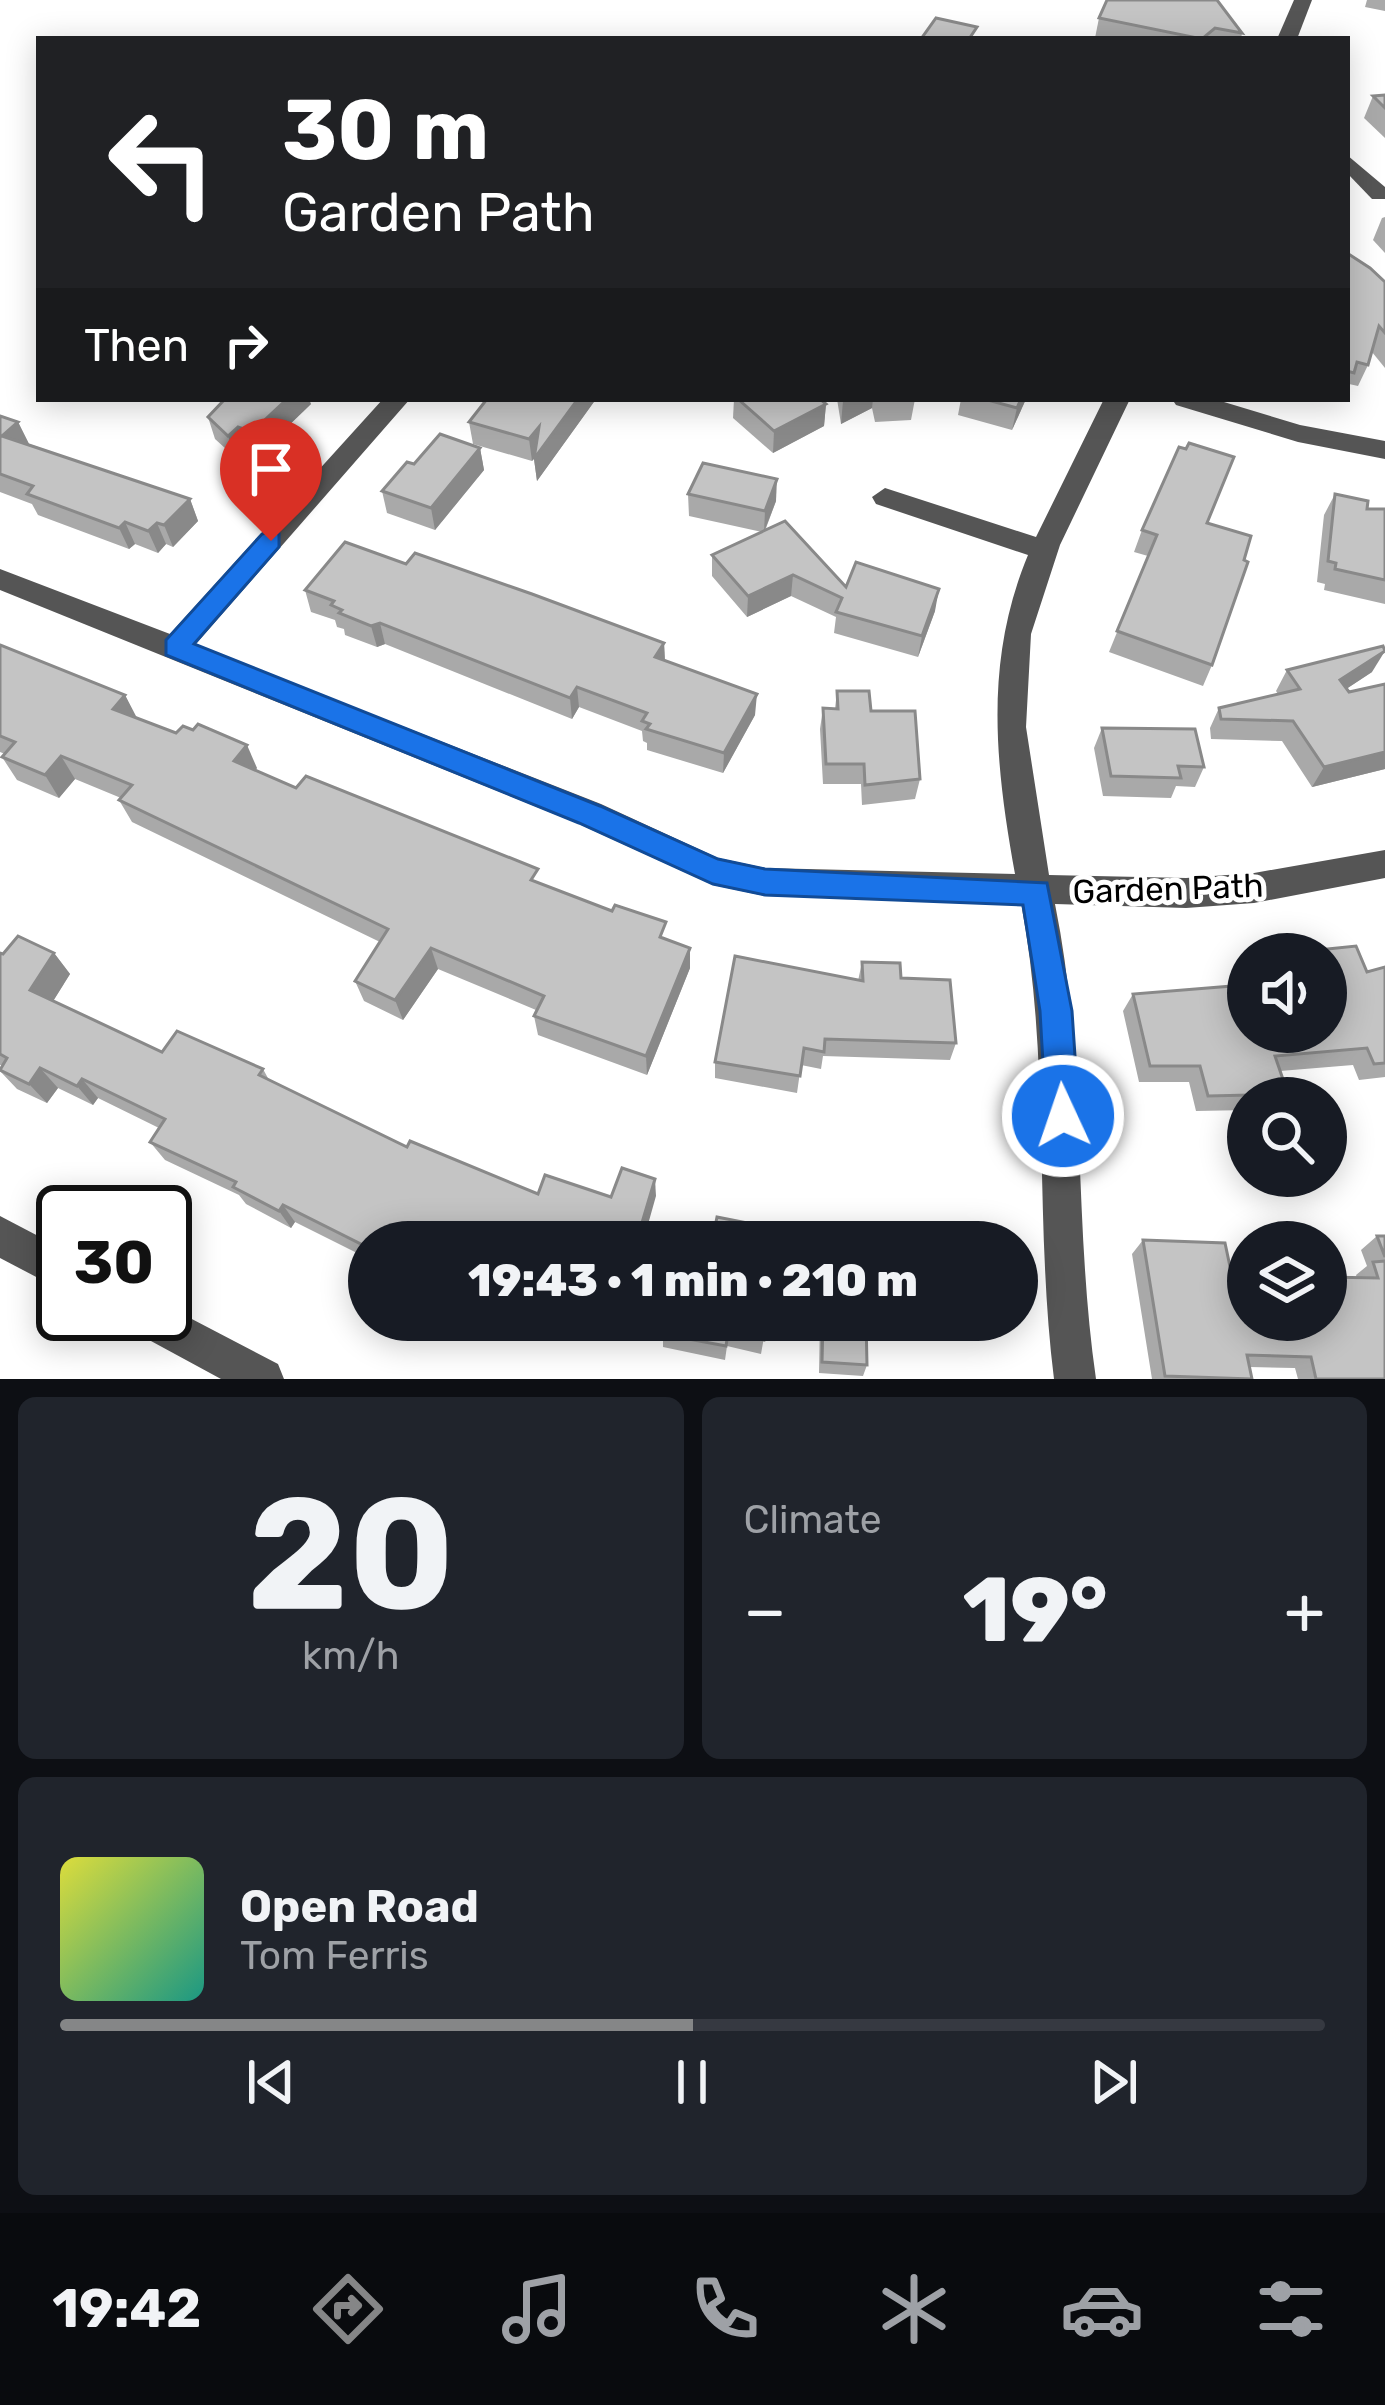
<!DOCTYPE html>
<html lang="en">
<head>
<meta charset="utf-8">
<style>
  body { margin:0; font-family:Rubik,sans-serif; background:#20242c; color:#f1f3f6; height:100vh; display:flex; flex-direction:column; font-size:45px; white-space:nowrap }
  * { box-sizing:border-box; margin:0 }
  p { font-size:39px; color:#9ea1a6 }
  .icon { flex:none; width:66px; height:66px; fill:none; stroke:currentColor; stroke-width:2; stroke-linecap:round; stroke-linejoin:round }
  .map { position:relative; height:1379px; overflow:hidden }
  .sheet { display:flex; flex-direction:column; gap:18px; padding:18px; background:#0d0f14; flex:1 }
  .sheet>* { flex:none }
  .top-card { position:absolute; left:36px; top:36px; width:1314px; height:366px; border-radius:0px; box-shadow:0 6px 30px #0003; background:#202124; color:#fff; overflow:hidden }
  .buttons { position:absolute; left:1227px; top:933px; display:grid; gap:24px }
  .buttons a { display:grid; place-items:center; width:120px; height:120px; border-radius:50%; background:#171b24; box-shadow:0 6px 30px #0003; font-size:60px }
  .speed { position:absolute; left:36px; top:1185px; display:flex; gap:24px; font-size:60px; font-weight:700; text-align:center }
  .speed>* { display:grid; place-content:center; width:156px; height:156px; border-radius:50%; background:#171b24; box-shadow:0 6px 30px #0003; line-height:1 }
  .speed .limit { border:6px solid #111; border-radius:18px; background:#fff; color:#111 }
  .pin { position:absolute; display:grid; place-items:center; width:102px; height:102px; color:#fff; margin:-123px -51px; border-radius:50% 50% 50% 0; rotate:-45deg; box-shadow:0 0 12px #0007 }
  .pin .icon { rotate:45deg }
  .me { position:absolute; width:132px; margin:-66px; rotate:357deg; stroke-linejoin:round; filter:drop-shadow(0 0 9px #0008) }
  .turn { display:flex; align-items:center; gap:42px; height:252px; padding:0 48px; font-size:54px }
  .turn .icon { width:156px; height:156px; stroke-width:2.5 }
  .turn b { display:block; font-size:84px; line-height:102px }
  .then { display:flex; align-items:center; height:114px; padding:0 48px; background:#0003; gap:24px; font-size:45px }
  .big { font-size:90px; font-weight:800; line-height:1.1 }
  .sheet .tile { flex:1; display:flex; flex-direction:column; justify-content:center; gap:18px; min-width:0; padding:0 42px; border-radius:18px; background:#20242c }
  .sheet .dial { align-items:center; gap:0 }
  .dial b { font-size:156px; line-height:1 }
  .song { display:flex; align-items:center; gap:36px }
  .cover { width:144px; height:144px; border-radius:18px; background:linear-gradient(135deg,hsl(60 70% 55%),hsl(170 70% 35%)) }
  .played { height:12px; border-radius:6px; background:linear-gradient(90deg,#858687 50%,#363941 50%) }
  .keys { display:flex; justify-content:space-around; direction:ltr }
  .heat { display:flex; justify-content:space-between; align-items:center; font-size:66px; direction:ltr }
  .sheet .tiles { flex:1; display:grid; gap:18px; grid-template-columns:1fr 1fr }
  .tile:last-child { grid-column:span 2 }
  .trip { position:absolute; left:348px; top:1221px; width:690px; height:120px; border-radius:60px; background:#171b24; box-shadow:0 6px 30px #0003; font-weight:800; line-height:120px; text-align:center }
  .tabs { display:flex; height:192px; justify-content:space-around; align-items:center; background:#090b0e; color:#9ea1a6 }
  .tabs .icon { width:84px; height:84px }
  .tabs .active { color:#858687 }
  .tabs b { font-size:54px; color:#f1f3f6 }
  .map>svg:first-child { display:block }
  .lines { fill:none; stroke-linecap:round; stroke-linejoin:round }
  .minor { fill:#555; fill-rule:evenodd }
  .wall { fill:#a9a9a9 }
  .shaded-wall { fill:#898989 }
  .building { fill:#c4c4c4; stroke:#898989; stroke-width:3 }
  .route { fill:#1a73e8; stroke:#114b97; stroke-width:3 }
  .labels { text-anchor:middle; stroke-width:10; stroke-linejoin:round; paint-order:stroke }
  .street-label { font-size:33px; fill:#000; stroke:#fff }
</style>
</head>
<body>
<div class="map">
<svg width="1385" height="1379" viewBox="0 0 1385 1379">
  <rect width="100%" height="100%" fill="#fff"/>
  <g class="lines">
    <!-- minor -->
    <g class="minor">
      <polygon points="1294,0 1312,0 1297,39 1277,39"/>
      <polygon points="1347,155 1385,187 1385,199 1372,199 1347,173"/>
      <path d="M383,399H410L195,645L601,804L718,858L765,868L1015,874C995,763 984,661 1028,555L876,504L872,497L885,488L1036,537L1104,399H1130L1060,545L1031,634L1026,727L1049,875L1186,878L1254,873L1385,850V878L1254,903L1186,908L1055,904C1087,1061 1073,1221 1096,1379H1054C1034,1220 1051,1061 1021,903L765,896L713,885L579,824L0,590V569L170,634Z"/>
      <polygon points="1172,399 1214,399 1300,425 1385,441 1385,459 1298,442 1176,405"/>
      <polygon points="0,1216 63,1249 63,1291 0,1258"/>
      <polygon points="165,1305 278,1364 284,1379 221,1379 127,1328 121,1314 165,1314"/>
    </g>
  </g>
  <!-- wall -->
  <g class="wall">
    <polygon points="1107,0 1242,33 1241,39 1095,38 1099,18"/>
    <polygon points="1367,0 1385,0 1385,11 1365,7"/>
    <polygon points="1385,95 1385,138 1364,118 1373,96"/>
    <polygon points="1385,217 1385,253 1373,240 1382,218"/>
    <polygon points="1347,253 1385,282 1385,368 1372,352 1368,365 1358,386 1349,384 1347,387"/>
    <polygon points="596,399 537,481 534,459 532,461 473,444 469,422"/>
    <polygon points="734,399 820,399 826,404 824,426 773,453 733,418"/>
    <polygon points="837,399 915,399 911,420 875,422 872,408 841,424"/>
    <polygon points="961,399 1026,399 1012,430 958,415"/>
    <polygon points="311,404 259,454 245,449 236,458 215,439 208,417"/>
    <polygon points="0,416 18,422 29,444 190,499 198,521 173,547 166,544 158,553 135,544 129,549 38,515 32,504 0,492"/>
    <polygon points="480,448 484,470 435,530 387,513 382,491 414,464"/>
    <polygon points="688,494 776,501 765,531 846,587 935,611 918,657 834,633 836,617 791,596 747,617 712,576 712,555 762,532 689,516"/>
    <polygon points="1335,494 1367,509 1385,509 1385,604 1324,590 1325,584 1317,582 1324,515"/>
    <polygon points="1207,523 1212,665 1203,686 1109,652 1148,556 1134,552 1142,530"/>
    <polygon points="406,564 664,643 665,660 755,715 723,773 647,750 647,743 643,741 642,731 579,707 572,719 385,644 377,647 345,635 344,629 337,627 335,620 311,612 305,590"/>
    <polygon points="0,645 125,695 136,718 257,768 255,770 296,788 540,883 667,940 690,948 690,968 647,1075 538,1035 534,1016 536,1010 438,969 403,1020 364,1001 355,981 380,942 132,822 119,800 121,798 75,779 59,798 17,780 2,757 5,754 0,752"/>
    <polygon points="1287,670 1372,672 1346,689 1349,692 1385,684 1385,769 1312,787 1282,741 1211,739 1210,728 1219,708 1278,694 1276,691"/>
    <polygon points="837,691 871,711 920,779 915,799 862,805 861,784 823,784 820,729 823,708 835,709"/>
    <polygon points="1102,728 1204,767 1195,787 1176,786 1171,798 1103,796 1094,748"/>
    <polygon points="1356,946 1367,972 1385,967 1385,1077 1359,1080 1353,1065 1280,1071 1288,1094 1285,1098 1248,1098 1248,1110 1196,1111 1189,1082 1139,1082 1123,1011 1133,994 1232,986 1238,978 1248,977 1248,1032 1326,1032 1326,954 1306,954 1308,951"/>
    <polygon points="0,953 54,953 70,974 53,1001 162,1052 263,1069 269,1080 407,1147 538,1194 611,1197 656,1196 369,1242 369,1259 295,1222 291,1228 246,1204 239,1195 165,1160 150,1142 159,1128 98,1098 93,1105 58,1088 47,1103 17,1089 0,1071 2,1065 0,1065"/>
    <polygon points="862,962 901,978 956,1043 950,1060 823,1056 821,1069 801,1065 797,1093 715,1078 715,1062 858,981"/>
    <polygon points="1377,1236 1385,1236 1385,1379 1298,1379 1295,1368 1250,1367 1252,1379 1152,1379 1132,1254 1143,1240 1232,1276 1357,1278 1356,1275 1367,1266 1361,1250"/>
    <polygon points="607,1320 767,1320 761,1354 727,1346 725,1360 663,1347 663,1341"/>
    <polygon points="820,1320 903,1320 898,1333 867,1330 867,1365 863,1376 819,1373"/>
  </g>
  <!-- shaded-wall -->
  <g class="shaded-wall">
    <polygon points="287,399 309,399 311,404 259,454 252,432"/>
    <polygon points="578,399 596,399 537,481 534,459 536,456 532,461 529,439 539,427"/>
    <polygon points="848,399 873,399 872,408 841,424 843,401"/>
    <polygon points="1021,399 1026,399 1012,430 1017,408"/>
    <polygon points="826,404 824,426 773,453 774,431"/>
    <polygon points="18,422 29,444 2,436"/>
    <polygon points="238,427 245,449 236,458 228,436"/>
    <polygon points="480,448 484,470 435,530 431,508"/>
    <polygon points="777,479 776,501 764,532 765,511"/>
    <polygon points="190,499 198,521 173,547 164,525"/>
    <polygon points="125,522 135,544 129,549 119,528"/>
    <polygon points="157,523 166,544 158,553 148,531"/>
    <polygon points="793,575 791,596 747,617 748,596"/>
    <polygon points="939,589 935,611 918,657 922,636"/>
    <polygon points="380,623 385,644 377,647 371,626"/>
    <polygon points="664,643 665,664 655,657"/>
    <polygon points="1385,651 1372,672 1328,701 1340,680"/>
    <polygon points="577,687 579,707 572,719 570,698"/>
    <polygon points="757,694 755,715 723,773 724,753"/>
    <polygon points="125,695 137,718 113,709"/>
    <polygon points="247,745 257,768 244,784 234,761"/>
    <polygon points="1385,752 1385,769 1312,787 1324,767"/>
    <polygon points="61,756 75,779 59,798 45,775"/>
    <polygon points="431,948 438,969 403,1020 395,1000"/>
    <polygon points="690,948 690,968 647,1075 646,1056"/>
    <polygon points="54,953 70,974 47,1011 30,990"/>
    <polygon points="40,1068 58,1088 47,1103 29,1084"/>
    <polygon points="82,1079 98,1098 93,1105 77,1086"/>
    <polygon points="655,1179 656,1196 643,1242 638,1236"/>
    <polygon points="283,1205 295,1222 291,1228 279,1211"/>
  </g>
  <!-- building -->
  <g class="building">
    <polygon points="1107,0 1217,0 1242,33 1215,28 1202,39 1099,18"/>
    <polygon points="936,18 977,27 969,39 921,39"/>
    <polygon points="1385,95 1385,108 1373,96"/>
    <polygon points="1347,253 1370,268 1385,282 1385,333 1379,326 1368,365 1357,362 1354,373 1347,371"/>
    <polygon points="225,399 287,399 252,432 238,427 228,436 208,417"/>
    <polygon points="487,399 578,399 534,459 539,427 529,439 469,422"/>
    <polygon points="738,399 820,399 826,404 774,431"/>
    <polygon points="984,399 1021,399 1017,408"/>
    <polygon points="0,416 18,422 2,436 190,499 164,525 157,523 148,531 125,522 119,528 27,494 33,486 0,474"/>
    <polygon points="440,434 480,448 431,508 382,491 407,462 414,464"/>
    <polygon points="1189,443 1234,457 1207,523 1251,536 1244,560 1248,562 1212,665 1117,631 1157,535 1142,530 1179,447 1186,449"/>
    <polygon points="703,463 777,479 765,511 688,494"/>
    <polygon points="1335,494 1368,501 1367,509 1385,509 1385,580 1335,569 1336,563 1328,561"/>
    <polygon points="785,521 846,587 856,562 939,589 922,636 836,612 842,598 793,575 748,596 712,555"/>
    <polygon points="345,542 406,564 415,553 532,594 664,643 655,657 757,694 724,753 646,729 650,724 642,721 647,713 577,687 570,698 380,623 371,626 339,613 342,610 331,605 334,601 305,590"/>
    <polygon points="0,645 125,695 113,709 176,733 183,726 193,730 198,724 247,745 234,761 296,788 306,776 538,869 531,880 612,911 615,905 666,922 660,937 690,948 646,1056 534,1016 544,996 431,948 395,1000 355,981 388,929 119,800 132,785 61,756 45,775 2,757 15,742 0,736"/>
    <polygon points="1383,646 1385,651 1340,680 1349,692 1385,684 1385,752 1324,767 1293,721 1221,719 1219,708 1300,689 1287,670"/>
    <polygon points="837,691 869,691 871,711 915,711 920,779 865,785 864,764 826,764 823,708 838,709"/>
    <polygon points="1102,728 1195,729 1204,767 1178,766 1181,778 1111,776"/>
    <polygon points="18,936 54,953 30,990 162,1052 177,1031 263,1069 259,1075 407,1147 410,1141 538,1194 545,1175 611,1197 622,1168 655,1179 638,1236 667,1242 369,1242 369,1248 283,1205 279,1211 233,1187 236,1182 150,1142 165,1119 82,1079 77,1086 40,1068 29,1084 0,1070 7,1058 0,1054 0,953 3,954"/>
    <polygon points="1356,946 1367,972 1385,967 1385,1063 1374,1064 1367,1048 1275,1056 1288,1094 1208,1096 1200,1066 1150,1066 1133,994 1232,986 1238,978 1248,977 1248,1032 1326,1032 1326,954 1310,954 1308,951"/>
    <polygon points="735,956 863,981 862,962 900,963 901,978 950,980 956,1043 825,1039 824,1052 804,1048 800,1076 715,1062"/>
    <polygon points="717,1217 767,1227 765,1240 778,1242 712,1242"/>
    <polygon points="1377,1236 1385,1236 1385,1257"/>
    <polygon points="1143,1240 1225,1243 1232,1276 1248,1276 1248,1320 1326,1320 1326,1277 1378,1278 1373,1262 1385,1261 1385,1379 1316,1379 1311,1357 1247,1355 1252,1379 1165,1376"/>
    <polygon points="643,1320 767,1320 764,1340 728,1333 726,1346 662,1334 664,1328"/>
    <polygon points="823,1320 866,1320 867,1365 822,1362"/>
  </g>
  <!-- route -->
  <polygon class="route" points="271,532 279,534 279,547 194,644 600,806 718,859 765,869 1047,883 1072,1011 1079,1116 1075,1128 1063,1132 1051,1128 1046,1116 1040,1011 1023,905 765,895 713,884 579,823 166,655 166,640 262,534"/>
  <g class="labels">
    <!-- street labels -->
    <g class="street-label">
      <text transform="translate(1168 888) rotate(-2)" y="12">Garden Path</text>
    </g>
  </g>
</svg>
<div class="buttons">
<a><svg class="icon" aria-label="sound" viewBox="0 0 24 24"><path d="M4 9h4l5-4v14l-5-4H4zM17 9q2 3 0 6"/></svg></a>
<a><svg class="icon" aria-label="search" viewBox="0 0 24 24"><circle cx="10" cy="10" r="6"/><path d="M15 15l6 6"/></svg></a>
<a><svg class="icon" aria-label="layers" viewBox="0 0 24 24"><path d="M12 4l9 5-9 5-9-5zM3 14l9 5 9-5"/></svg></a>
</div>
<div class="speed"><div class="limit">30</div></div>
<div class="pin" style="left:271px;top:541px;background:#d93025"><svg class="icon" aria-label="arrive" viewBox="0 0 24 24"><path d="M6 21V4h12l-3 4 3 4H6"/></svg></div>
<svg class="me" style="left:1063px;top:1116px" viewBox="-20 -20 40 40"><circle r="17" fill="#1a73e8" stroke="#fff" stroke-width="3"/><path d="M0-11L8 9 0 5-8 9z" fill="#fff"/></svg>
<div class="trip">19:43 · 1 min · 210 m</div>
<div class="top-card">
<div class="turn"><svg class="icon" aria-label="left" viewBox="0 0 24 24"><path d="M17 20v-9H6M10 6l-5 5 5 5"/></svg><div><b>30 m</b>Garden Path</div></div>
<div class="then">Then<svg class="icon" aria-label="right" viewBox="0 0 24 24"><path d="M7 20v-9h11M14 6l5 5-5 5"/></svg></div>
</div>
</div>
<section class="sheet">
<div class="tiles">
<div class="tile dial"><b>20</b><p>km/h</p></div>
<div class="tile"><p>Climate</p>
<div class="heat"><a>−</a><b class="big">19°</b><a>+</a></div>
</div>
<div class="tile">
<div class="song"><i class="cover"></i><div><b>Open Road</b><p>Tom Ferris</p></div></div>
<div class="played"></div>
<div class="keys"><svg class="icon" aria-label="previous" viewBox="0 0 24 24"><path d="M18 5L8 12l10 7zM5 5v14"/></svg><svg class="icon" aria-label="pause" viewBox="0 0 24 24"><path d="M8 5v14M16 5v14"/></svg><svg class="icon" aria-label="next" viewBox="0 0 24 24"><path d="M6 5l10 7-10 7zM19 5v14"/></svg></div>
</div>
</div>
</section>
<nav class="tabs">
<b>19:42</b>
<svg class="icon active" aria-label="directions" viewBox="0 0 24 24"><path d="M12 3l9 9-9 9-9-9zM9 14v-3h6M13 9l2 2-2 2"/></svg>
<svg class="icon" aria-label="music" viewBox="0 0 24 24"><path d="M9 18V5l10-2v13"/><circle cx="6" cy="18" r="3"/><circle cx="16" cy="16" r="3"/></svg>
<svg class="icon" aria-label="phone" viewBox="0 0 24 24"><path d="M5 4h4l2 5-3 2q2 4 5 5l2-3 5 2v4C11 20 4 13 5 4z"/></svg>
<svg class="icon" aria-label="climate" viewBox="0 0 24 24"><path d="M12 3v18M4 7l16 10M4 17L20 7"/></svg>
<svg class="icon" aria-label="car" viewBox="0 0 24 24"><path d="M5 17H2v-5l4-1 3-4h7l3 4 3 1v5h-3M9 17h6M6 11h13"/><circle cx="7" cy="17" r="2"/><circle cx="17" cy="17" r="2"/></svg>
<svg class="icon" aria-label="filters" viewBox="0 0 24 24"><path d="M4 7h16M4 17h16"/><circle cx="9" cy="7" r="2"/><circle cx="15" cy="17" r="2"/></svg>
</nav>
</body>
</html>
